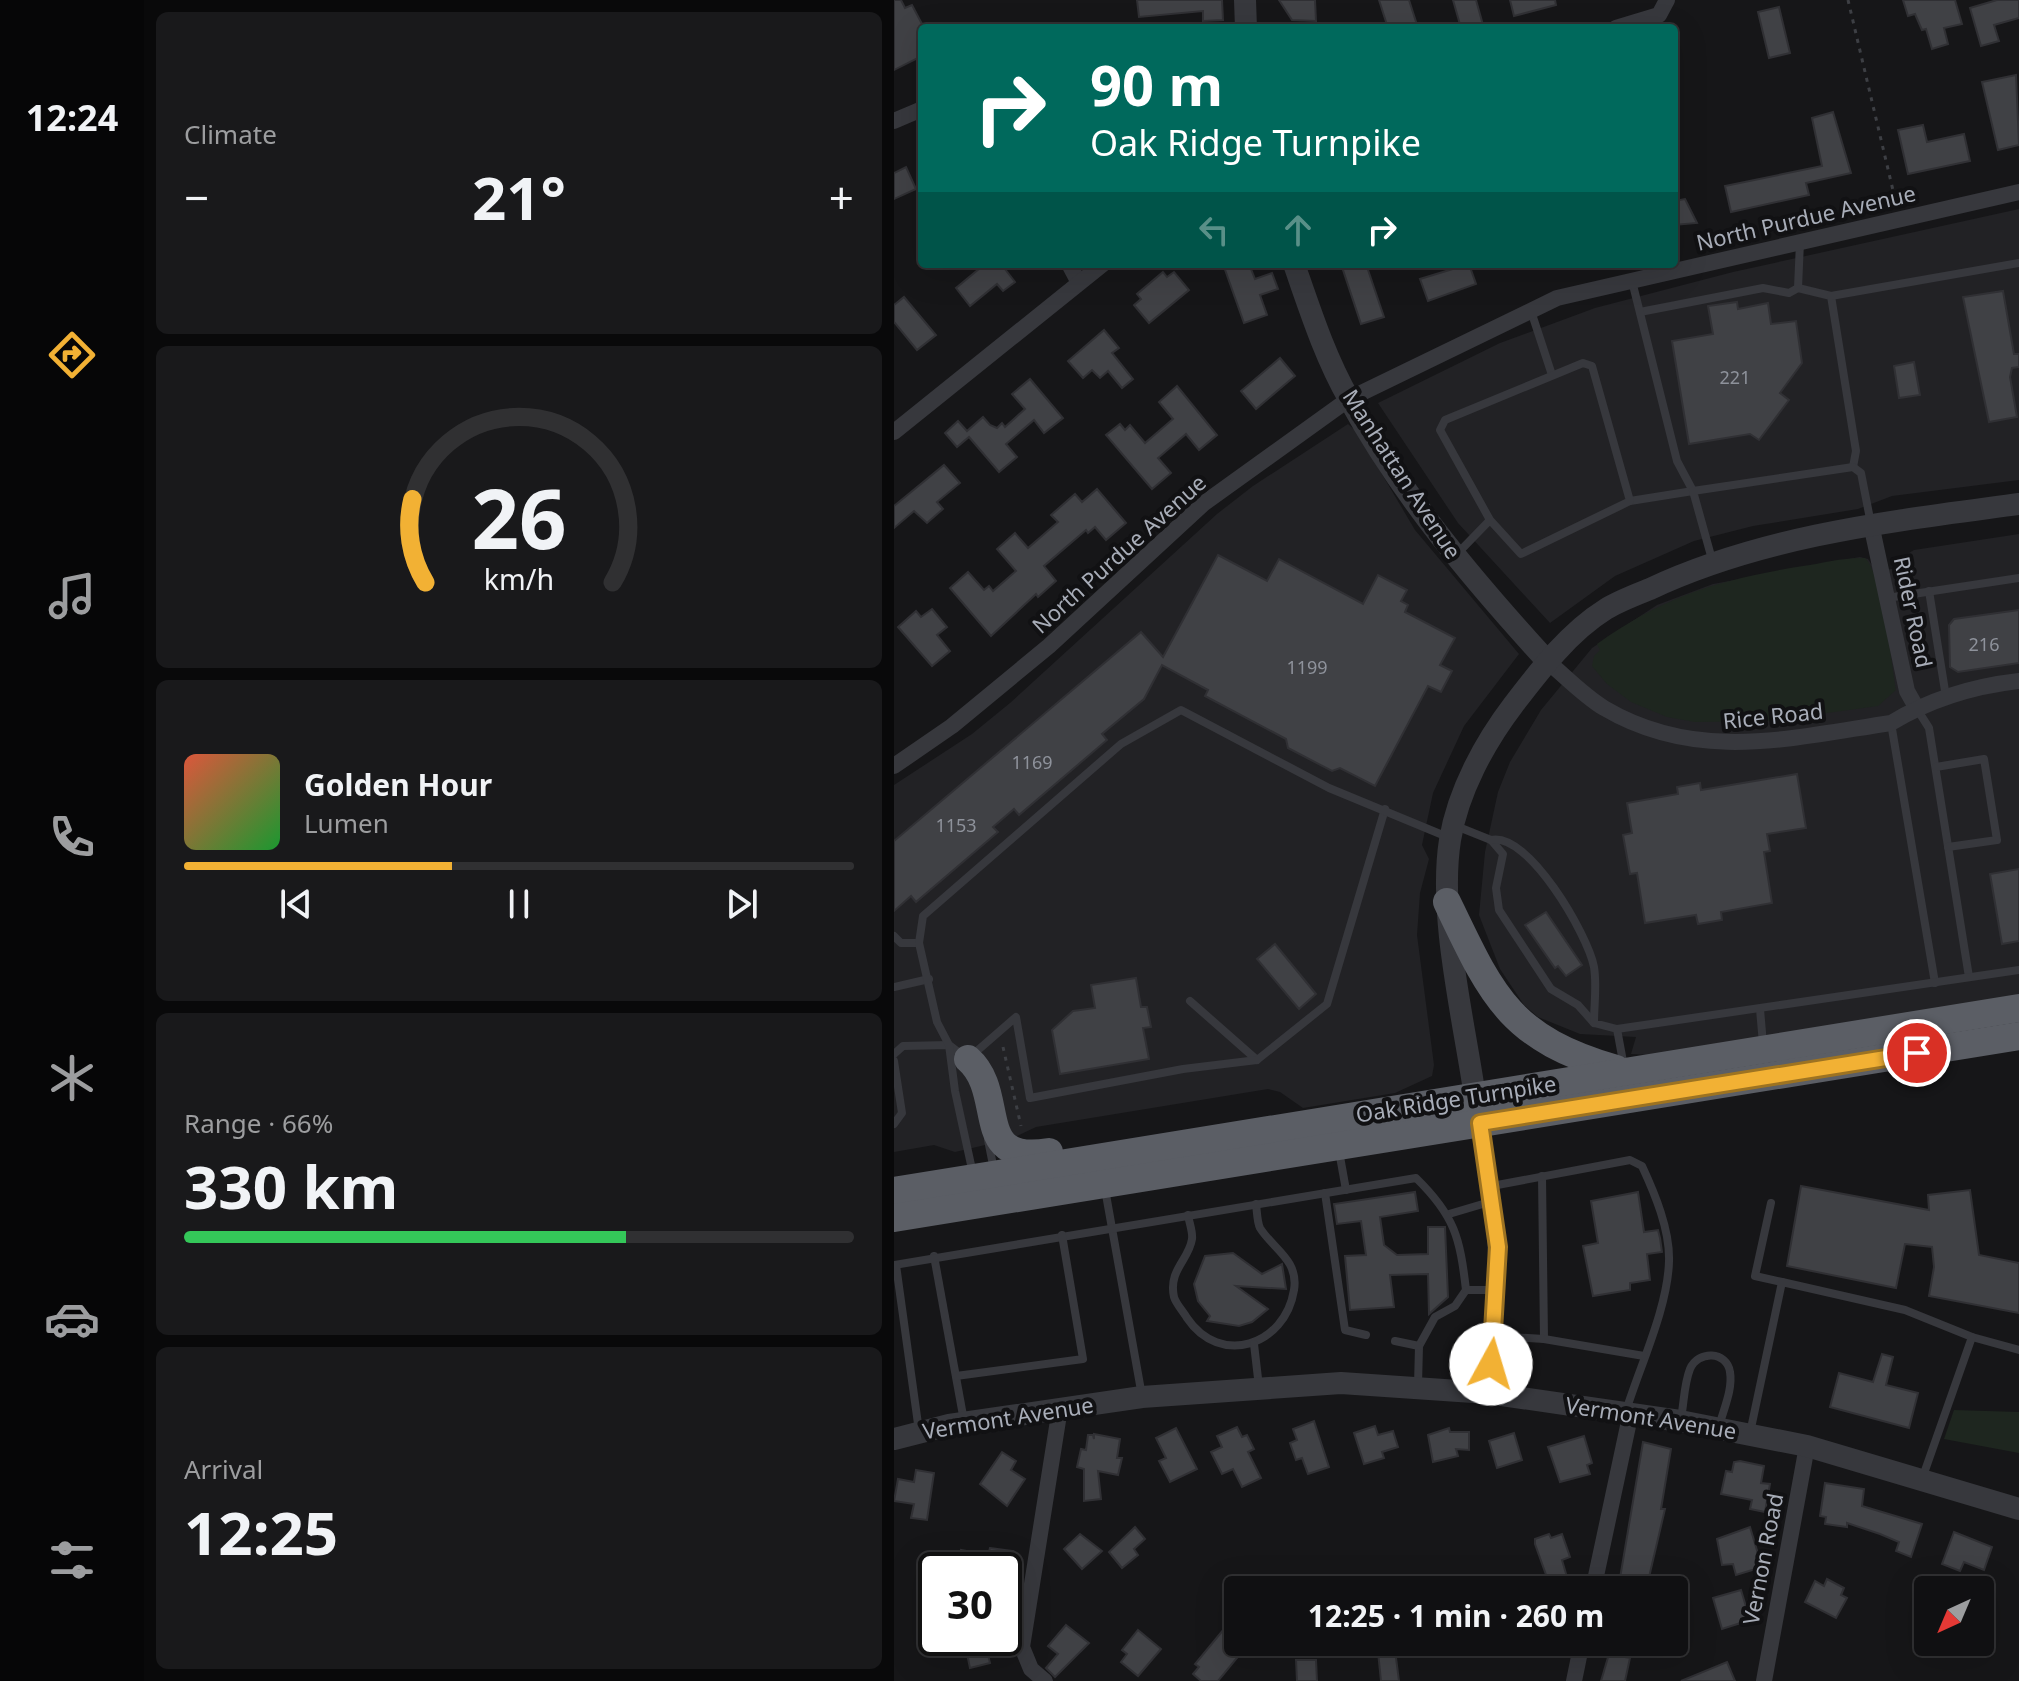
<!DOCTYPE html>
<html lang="en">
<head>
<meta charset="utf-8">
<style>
  body { margin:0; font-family:"Noto Sans",sans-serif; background:#19191b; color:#f1f3f6; height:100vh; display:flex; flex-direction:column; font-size:30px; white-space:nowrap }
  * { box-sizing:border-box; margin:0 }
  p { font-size:26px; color:#9c9d9f }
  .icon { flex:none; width:44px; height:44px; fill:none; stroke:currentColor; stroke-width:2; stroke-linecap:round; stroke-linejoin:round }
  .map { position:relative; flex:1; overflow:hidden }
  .panel { display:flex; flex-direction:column; gap:12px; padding:12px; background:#09090a; width:750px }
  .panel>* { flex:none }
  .banner { position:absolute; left:24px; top:24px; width:760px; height:244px; border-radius:8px; box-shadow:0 8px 32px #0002,0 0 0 2px #303032; background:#00695c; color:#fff; overflow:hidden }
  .needle { width:52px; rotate:224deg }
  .controls { position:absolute; left:1020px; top:1576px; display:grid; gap:16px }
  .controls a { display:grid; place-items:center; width:80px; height:80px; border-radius:8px; background:#101012; box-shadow:0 8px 32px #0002,0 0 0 2px #303032; font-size:40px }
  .speed { position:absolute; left:24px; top:1552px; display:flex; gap:16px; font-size:40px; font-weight:700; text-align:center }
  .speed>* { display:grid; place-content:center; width:104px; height:104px; border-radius:50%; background:#101012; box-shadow:0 8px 32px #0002,0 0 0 2px #303032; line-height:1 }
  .speed .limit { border:4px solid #111; border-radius:12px; background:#fff; color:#111 }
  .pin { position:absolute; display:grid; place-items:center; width:68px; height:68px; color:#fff; margin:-34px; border:4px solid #fff; border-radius:50%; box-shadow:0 2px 8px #0007 }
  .me { position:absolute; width:88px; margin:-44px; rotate:6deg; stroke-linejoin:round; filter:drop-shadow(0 0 6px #0008) }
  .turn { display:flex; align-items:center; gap:28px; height:168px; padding:0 40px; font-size:36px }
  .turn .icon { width:104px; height:104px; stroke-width:2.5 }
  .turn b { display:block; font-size:56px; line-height:68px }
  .lanes { display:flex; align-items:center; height:76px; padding:0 40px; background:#0003; justify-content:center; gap:40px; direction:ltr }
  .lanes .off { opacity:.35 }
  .big { font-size:60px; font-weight:700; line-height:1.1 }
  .panel .widget { flex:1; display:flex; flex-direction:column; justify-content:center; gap:12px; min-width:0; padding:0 28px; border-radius:12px; background:#19191b }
  .panel .dial { align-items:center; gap:0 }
  .dial svg { height:208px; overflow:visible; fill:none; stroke:#303032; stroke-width:7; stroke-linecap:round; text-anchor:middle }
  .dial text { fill:#f1f3f6; stroke:none }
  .song { display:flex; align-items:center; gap:24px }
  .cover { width:96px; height:96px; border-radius:12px; background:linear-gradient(135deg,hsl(10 70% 55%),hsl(130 70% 35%)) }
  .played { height:8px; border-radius:4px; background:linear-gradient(90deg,#f2b134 40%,#303032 40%) }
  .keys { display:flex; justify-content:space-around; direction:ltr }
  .heat { display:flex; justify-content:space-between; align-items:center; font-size:44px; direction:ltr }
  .charge { height:12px; border-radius:6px; background:linear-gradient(90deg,#34c759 66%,#303032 0) }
  .trip { position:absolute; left:330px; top:1576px; width:464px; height:80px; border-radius:8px; background:#101012; box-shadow:0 8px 32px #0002,0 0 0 2px #303032; font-weight:700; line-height:80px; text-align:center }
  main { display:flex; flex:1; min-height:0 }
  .menu { display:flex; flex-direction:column; width:144px; justify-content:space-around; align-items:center; background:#060607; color:#9c9d9f }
  .menu .icon { width:56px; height:56px }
  .menu .selected { color:#f2b134 }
  .menu b { font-size:36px; color:#f1f3f6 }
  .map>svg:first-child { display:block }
  .built { fill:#222225 }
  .green { fill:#1e261f }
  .building { fill:#404145; stroke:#303034; stroke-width:2 }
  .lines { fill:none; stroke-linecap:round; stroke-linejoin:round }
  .path { stroke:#3d3f44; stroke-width:3; stroke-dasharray:4 6; stroke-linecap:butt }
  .service { stroke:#37383d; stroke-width:8 }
  .minor { stroke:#37383d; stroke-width:16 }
  .tertiary { stroke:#37383d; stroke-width:22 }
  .trunk { stroke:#5b5e65; stroke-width:28 }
  .route-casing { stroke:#9d7322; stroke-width:20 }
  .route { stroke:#f2b134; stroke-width:14 }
  .labels { text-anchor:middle; stroke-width:8; stroke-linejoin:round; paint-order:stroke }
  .number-label { font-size:18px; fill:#8e929b }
  .street-label { font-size:22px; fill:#a8adb8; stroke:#111113 }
</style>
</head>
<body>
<main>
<nav class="menu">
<b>12:24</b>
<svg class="icon selected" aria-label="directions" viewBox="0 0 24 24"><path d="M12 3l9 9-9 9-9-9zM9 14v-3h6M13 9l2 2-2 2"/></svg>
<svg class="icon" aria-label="music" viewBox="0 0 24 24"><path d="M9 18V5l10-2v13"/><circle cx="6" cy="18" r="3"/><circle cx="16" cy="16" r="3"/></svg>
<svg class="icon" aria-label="phone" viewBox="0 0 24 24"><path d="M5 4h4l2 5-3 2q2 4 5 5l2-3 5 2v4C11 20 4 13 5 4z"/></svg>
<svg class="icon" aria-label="climate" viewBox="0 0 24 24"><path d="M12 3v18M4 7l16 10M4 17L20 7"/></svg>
<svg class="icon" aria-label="car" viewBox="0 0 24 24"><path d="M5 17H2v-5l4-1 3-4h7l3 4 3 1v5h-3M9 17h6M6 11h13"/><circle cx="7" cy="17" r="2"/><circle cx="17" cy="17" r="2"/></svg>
<svg class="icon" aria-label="filters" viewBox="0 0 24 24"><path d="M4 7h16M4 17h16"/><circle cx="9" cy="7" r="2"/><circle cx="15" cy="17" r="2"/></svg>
</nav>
<section class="panel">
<div class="widget"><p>Climate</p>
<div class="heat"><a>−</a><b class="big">21°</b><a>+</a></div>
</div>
<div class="widget dial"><svg viewBox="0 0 100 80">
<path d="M14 69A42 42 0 1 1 86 69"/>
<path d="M14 69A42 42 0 0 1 9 37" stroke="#f2b134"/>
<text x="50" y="56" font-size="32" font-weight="700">26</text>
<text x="50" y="72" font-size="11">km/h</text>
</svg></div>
<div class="widget">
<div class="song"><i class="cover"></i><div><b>Golden Hour</b><p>Lumen</p></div></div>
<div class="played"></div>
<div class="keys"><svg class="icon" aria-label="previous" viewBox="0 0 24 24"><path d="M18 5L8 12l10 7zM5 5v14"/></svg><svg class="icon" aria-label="pause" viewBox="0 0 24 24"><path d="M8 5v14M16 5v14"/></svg><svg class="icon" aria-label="next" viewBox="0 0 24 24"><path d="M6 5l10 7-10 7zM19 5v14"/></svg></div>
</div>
<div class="widget"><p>Range · 66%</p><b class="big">330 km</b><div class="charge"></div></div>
<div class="widget"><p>Arrival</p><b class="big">12:25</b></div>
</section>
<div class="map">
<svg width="1125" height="1681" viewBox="0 0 1125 1681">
  <rect width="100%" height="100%" fill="#161618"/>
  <!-- built -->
  <g class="built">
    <polygon points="1125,209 1125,480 998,496 964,509 859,526 800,541 721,576 656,623 564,523 484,403 606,343 701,308 839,272"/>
    <polygon points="454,424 463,432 521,530 625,654 570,726 539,793 528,845 535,859 526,893 523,935 540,1065 538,1076 501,1093 409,1108 386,1092 374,1089 142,1127 117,1139 61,1152 40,1145 0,1152 0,785 78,734 116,703 323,514 359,486"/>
    <polygon points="1125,534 1125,996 756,1055 737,1054 742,1037 686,1034 644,1017 630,1005 606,969 585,915 591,852 604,792 616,762 647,710 698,648 763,605 819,584 966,557 974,559 982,571 1005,568 1010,556 1020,550"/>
  </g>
  <!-- green -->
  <g class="green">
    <path d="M971,558C987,571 998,665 1002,690L984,706L875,721L801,722L773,717L737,702L713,684L698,666L700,656L706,650L703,644C771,595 828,579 909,566C929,563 951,557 971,558Z"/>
    <polygon points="1060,1410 1125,1412 1125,1453 1050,1439"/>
  </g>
  <!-- building -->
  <g class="building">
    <polygon points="0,0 7,0 11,8 18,5 28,24 28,56 0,70"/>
    <polygon points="243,0 328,0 329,20 309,21 309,11 245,17"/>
    <polygon points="385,0 421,0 422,21 398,20"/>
    <polygon points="485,0 515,0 524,28 494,28"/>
    <polygon points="559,0 582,0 589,25 567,28"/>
    <polygon points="616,0 661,0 662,5 620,16"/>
    <polygon points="1009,0 1061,0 1068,24 1050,28 1054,44 1038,49 1032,29 1028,30 1021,14 1014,16"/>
    <polygon points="1103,0 1125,0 1125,18 1100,25 1105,41 1087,46 1076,8"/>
    <polygon points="885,7 896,53 875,58 864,12"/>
    <polygon points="1122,75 1125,145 1104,150 1088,82"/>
    <polygon points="939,112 957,173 912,183 915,195 837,212 831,186 928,166 918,118"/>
    <polygon points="1029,125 1033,142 1070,134 1076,161 1014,174 1004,130"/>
    <polygon points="12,167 22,189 0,199 0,173"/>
    <polygon points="791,199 803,223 780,225 780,201"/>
    <polygon points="91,264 107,264 121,282 109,291 103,284 76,306 62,288"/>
    <polygon points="329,264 355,264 361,279 378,273 384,289 366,295 373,315 350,323"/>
    <polygon points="447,264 472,264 490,317 467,324"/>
    <polygon points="575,264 582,284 534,301 526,279"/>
    <polygon points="269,272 273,277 280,272 295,290 255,323 240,305 247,299 243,294"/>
    <polygon points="1109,291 1120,354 1125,354 1125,367 1118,368 1116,377 1123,417 1095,422 1069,297"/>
    <polygon points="10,297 42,335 23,350 0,322 0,305"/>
    <polygon points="843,302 844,309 874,303 877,324 902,321 908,363 886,393 895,400 865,440 856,434 795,444 778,341 819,334 814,306"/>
    <polygon points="210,330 225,348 218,353 239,379 228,388 214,371 206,378 198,370 189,378 174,361"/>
    <polygon points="386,358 401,376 362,409 347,391"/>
    <polygon points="1020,362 1026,395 1005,398 1000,366"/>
    <polygon points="136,379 169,418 150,433 140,420 112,444 123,457 105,472 75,437 63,447 51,433 64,421 73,431 89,417 96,425 103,428 108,423 111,427 131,409 118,394"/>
    <polygon points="283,386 323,435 305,450 292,434 264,458 277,473 258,489 212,435 226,424 231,430 236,425 251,443 279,419 265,402"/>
    <polygon points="50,465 66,483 43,502 49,509 33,523 20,511 0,528 0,506"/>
    <polygon points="203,489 232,523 212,540 201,527 194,533 192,530 150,566 162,581 144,597 142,594 97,636 56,588 74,572 90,590 95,586 99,591 122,571 103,549 121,533 134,548 164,522 157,515 181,494 188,502"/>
    <polygon points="324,555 373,581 385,559 469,604 484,575 513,590 507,601 514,605 511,612 561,638 546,665 558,671 547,692 534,686 481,786 446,768 438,771 394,748 392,739 311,696 314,690 268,665 250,699 208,734 213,740 125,815 120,809 99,827 104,832 22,902 17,896 0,911 0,841 247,632 269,657"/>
    <polygon points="38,609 53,627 43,635 56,651 38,666 4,627 22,611 27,617"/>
    <polygon points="1125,610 1125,663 1064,672 1056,667 1055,625 1060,619"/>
    <polygon points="903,774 912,828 873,834 876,851 870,852 878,903 827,912 828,920 804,924 802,915 751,923 743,873 736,874 729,835 738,833 733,803 784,794 783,787 806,783 807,790"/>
    <polygon points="1125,869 1125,941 1108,944 1096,874"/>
    <polygon points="652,912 688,965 672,976 664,966 661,968 631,925"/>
    <polygon points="381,944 422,994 405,1009 363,959"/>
    <polygon points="242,978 247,1007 253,1007 257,1027 249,1028 255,1059 166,1074 158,1030 179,1011 201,1008 197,985"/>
    <polygon points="907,1186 1035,1210 1034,1195 1076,1190 1085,1255 1125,1263 1125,1313 1035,1296 1040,1267 1038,1247 1011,1244 1002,1288 893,1266"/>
    <polygon points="521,1192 524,1211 486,1217 490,1245 503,1255 534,1254 534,1227 551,1227 554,1297 535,1314 534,1274 496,1275 500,1307 456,1310 451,1256 472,1255 467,1221 443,1224 440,1204"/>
    <polygon points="744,1192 750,1232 764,1230 766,1238 768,1252 753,1254 756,1280 736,1283 736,1290 699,1296 689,1246 704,1243 697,1201"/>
    <polygon points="339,1253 368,1274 388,1264 392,1289 342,1286 374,1309 358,1322 345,1326 313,1321 316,1316 304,1301 300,1284 311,1256"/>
    <polygon points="988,1354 999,1357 992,1385 1024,1393 1015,1428 936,1407 945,1373 979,1382"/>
    <polygon points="420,1421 435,1467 414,1474 408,1458 402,1460 396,1443 403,1440 399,1429"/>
    <polygon points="481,1426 484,1435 499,1431 504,1447 488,1452 490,1458 470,1464 460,1433"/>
    <polygon points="343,1427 348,1437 353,1435 360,1449 354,1452 367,1478 348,1487 339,1469 328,1474 317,1452 328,1447 323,1436"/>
    <polygon points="282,1428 303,1469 276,1482 265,1461 272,1458 262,1438"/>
    <polygon points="555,1428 556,1432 575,1432 575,1450 562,1449 564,1456 539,1462 534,1435"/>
    <polygon points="620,1433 628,1460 603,1468 595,1441"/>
    <polygon points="200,1434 226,1439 223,1458 228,1458 224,1475 204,1471 207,1499 190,1501 190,1469 183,1467 187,1449 192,1450 194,1435 199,1435 200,1439"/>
    <polygon points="690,1436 698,1463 693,1465 696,1474 666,1482 654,1447"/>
    <polygon points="749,1442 777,1449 767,1509 771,1509 752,1590 724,1590"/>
    <polygon points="108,1452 122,1461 117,1470 131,1479 113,1506 86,1484"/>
    <polygon points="846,1461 870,1466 867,1483 876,1484 871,1512 856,1509 858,1500 827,1494 832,1471 838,1472 840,1462"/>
    <polygon points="22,1470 40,1473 33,1520 17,1518 20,1504 0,1501 4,1479 20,1482"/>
    <polygon points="931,1483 970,1489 968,1506 1028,1524 1017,1557 1002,1551 1005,1542 986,1534 953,1523 953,1527 931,1524 932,1517 926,1516"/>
    <polygon points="241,1527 251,1539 240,1549 244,1555 228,1568 215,1552"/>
    <polygon points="856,1527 868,1567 842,1575 839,1564 828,1565 823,1539"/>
    <polygon points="1060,1532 1098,1547 1090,1570 1070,1562 1066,1571 1048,1564"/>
    <polygon points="186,1534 208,1551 188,1569 170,1549"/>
    <polygon points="655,1534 657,1538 668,1534 676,1557 668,1560 673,1577 655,1583 641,1544 641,1539"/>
    <polygon points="96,1548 119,1551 117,1570 64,1570 67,1550 94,1555"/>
    <polygon points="933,1579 950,1588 947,1595 953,1598 942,1618 911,1602 921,1581 930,1586"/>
    <polygon points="847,1590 856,1620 828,1629 819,1598"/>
    <polygon points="172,1625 195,1643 161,1677 152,1668 164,1654 154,1646"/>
    <polygon points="330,1629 352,1647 324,1681 307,1681 299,1674 305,1667 301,1664"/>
    <polygon points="244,1630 267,1649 244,1676 227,1662 233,1654 228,1650"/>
    <polygon points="62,1638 90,1638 96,1663 76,1668 73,1654 67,1656"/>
    <polygon points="501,1650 505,1681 487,1681 484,1652"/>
    <polygon points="715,1654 736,1658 731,1681 707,1681"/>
    <polygon points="402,1660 422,1660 423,1681 403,1681"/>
    <polygon points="833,1662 841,1681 787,1681"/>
  </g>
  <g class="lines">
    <!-- path -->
    <g class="path">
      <polyline points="954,0 1002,203"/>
      <polyline points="109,1047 127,1126"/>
    </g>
    <!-- service -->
    <g class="service">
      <polyline points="904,288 937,296 962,451 959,467"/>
      <polyline points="937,296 1125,263"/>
      <polyline points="637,311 658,375"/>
      <polyline points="746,312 869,288 895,293 904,288 906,242"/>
      <polyline points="736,501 799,491 783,461 738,281"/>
      <polyline points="564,553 596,520 627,554 736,501 698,366 689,363 551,420 546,430 596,520"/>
      <polyline points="819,563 799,491 959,467 967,473 977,524"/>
      <polyline points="1035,591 1052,697"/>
      <polyline points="993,598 1125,578"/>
      <polyline points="1023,709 1035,728 1075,977"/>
      <polyline points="997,723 1041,983"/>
      <polyline points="1042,767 1090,759 1103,840 1054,847"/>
      <polyline points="562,826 597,840 609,854 602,888 605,910 657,989 684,1005 700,1023"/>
      <path d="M597,840C634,831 694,935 700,967C703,985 700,1005 700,1023L723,1029"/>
      <polyline points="0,936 7,943 25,943"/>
      <polyline points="0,987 35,979"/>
      <polyline points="296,1001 363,1060"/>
      <polyline points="866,1009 869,1044"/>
      <polyline points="0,1054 9,1046 55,1045 72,1058"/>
      <polyline points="76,1057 122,1017 136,1098 289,1069 363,1060 433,1004 491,809"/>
      <polyline points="0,1061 8,1113 0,1124"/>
      <polyline points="730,1067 723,1029 1125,970"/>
      <polyline points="94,1140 100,1170"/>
      <polyline points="445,1151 452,1190"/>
      <polyline points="79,1174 61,1091 55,1045 43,1022 25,943 29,916 227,744 287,710 435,788 556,838"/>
      <polyline points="648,1176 650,1339"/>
      <path d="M598,1186L736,1160L748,1166C761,1194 776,1230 775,1261C774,1307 746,1366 732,1411"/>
      <polyline points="211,1189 248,1396"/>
      <polyline points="431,1193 451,1330 472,1335"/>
      <polyline points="877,1203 861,1276 888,1282"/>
      <polyline points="555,1214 599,1201"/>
      <path d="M294,1215C295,1222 299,1232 298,1239C295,1260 274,1270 280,1297C282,1304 289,1311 293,1318C326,1367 391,1346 400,1290C405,1260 379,1249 366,1228C363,1222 363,1211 362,1204"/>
      <polyline points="40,1256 70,1421"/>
      <path d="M0,1265L522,1178C561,1216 566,1238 572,1290L561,1306L541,1317L525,1346L524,1385"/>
      <polyline points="2,1265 25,1431"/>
      <polyline points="572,1290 603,1290"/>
      <polyline points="601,1336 650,1339 750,1356"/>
      <polyline points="501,1341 525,1346"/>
      <polyline points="360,1344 365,1387"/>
      <polyline points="62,1376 189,1359 168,1235"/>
      <path d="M787,1418C790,1403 790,1384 796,1369C804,1350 833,1351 836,1372C839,1390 829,1410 825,1427"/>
      <polyline points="856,1433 888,1282 1011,1310 1078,1337 1125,1350"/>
      <polyline points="1028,1479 1078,1337"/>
    </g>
    <!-- minor -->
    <g class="minor">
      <polyline points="722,28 765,15 773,0"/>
      <polyline points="0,121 28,109"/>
      <polyline points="175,264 184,281"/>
      <polyline points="0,432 209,264"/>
      <polyline points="977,524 1013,691 1022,707"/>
      <path d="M653,661C671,676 690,696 710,708C803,763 897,738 997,723C1035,700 1081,686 1125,681"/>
      <polyline points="0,766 58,726 155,646 309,504 455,399 663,298 1125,192"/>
      <path d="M585,1116C605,1218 607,1290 594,1393"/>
      <polyline points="699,1590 737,1412"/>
      <polyline points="151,1681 137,1669 128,1647 166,1408"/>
      <polyline points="680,1681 688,1642"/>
      <polyline points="870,1681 913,1446"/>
    </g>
    <!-- tertiary -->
    <g class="tertiary">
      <polyline points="351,0 352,28"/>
      <path d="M400,264C416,310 431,357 455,399C508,496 579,580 653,661"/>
      <path d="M581,1097C570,1020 544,916 556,840C564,791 591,742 620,704C646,670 675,632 712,609C725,601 741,595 756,589C871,535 1000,521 1125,504"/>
      <polyline points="0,1439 55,1425 248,1397 447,1383 594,1393 786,1421 913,1446 1125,1509"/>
    </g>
    <!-- trunk -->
    <g class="trunk">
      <path d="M553,902C598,996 615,1038 722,1069"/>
      <path d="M74,1059C114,1094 76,1165 155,1152"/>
      <polyline points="0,1191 1125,1008"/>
      <polyline points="0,1218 1125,1036"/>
    </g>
  </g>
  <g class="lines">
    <defs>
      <polyline id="route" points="597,1364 604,1247 586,1123 1023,1053"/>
    </defs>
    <!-- route casing -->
    <use href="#route" class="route-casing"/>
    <!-- route -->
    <use href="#route" class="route"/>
  </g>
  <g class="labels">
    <!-- number labels -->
    <g class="number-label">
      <text x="841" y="384">221</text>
      <text x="1090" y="651">216</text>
      <text x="413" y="674">1199</text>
      <text x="138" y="769">1169</text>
      <text x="62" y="832">1153</text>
    </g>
    <!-- street labels -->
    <g class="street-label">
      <text transform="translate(912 218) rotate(-13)" y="8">North Purdue Avenue</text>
      <text transform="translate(508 474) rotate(57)" y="8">Manhattan Avenue</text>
      <text transform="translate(225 554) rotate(-42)" y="8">North Purdue Avenue</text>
      <text transform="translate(1019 612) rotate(78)" y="8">Rider Road</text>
      <text transform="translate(879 716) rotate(-6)" y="8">Rice Road</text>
      <text transform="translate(562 1099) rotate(-9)" y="8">Oak Ridge Turnpike</text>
      <text transform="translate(114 1418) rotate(-9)" y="8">Vermont Avenue</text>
      <text transform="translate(757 1418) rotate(9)" y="8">Vermont Avenue</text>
      <text transform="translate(869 1559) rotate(-79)" y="8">Vernon Road</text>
    </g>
  </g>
</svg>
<div class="controls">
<a><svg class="needle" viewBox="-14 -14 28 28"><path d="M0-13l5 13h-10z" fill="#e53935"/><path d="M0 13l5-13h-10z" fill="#9c9d9f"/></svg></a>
</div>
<div class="speed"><div class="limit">30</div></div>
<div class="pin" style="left:1023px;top:1053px;background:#d93025"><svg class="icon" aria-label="arrive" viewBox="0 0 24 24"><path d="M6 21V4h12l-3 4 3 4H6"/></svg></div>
<svg class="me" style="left:597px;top:1364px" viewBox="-20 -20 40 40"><circle r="19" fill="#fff"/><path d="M0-13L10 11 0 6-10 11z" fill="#f2b134"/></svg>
<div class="trip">12:25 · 1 min · 260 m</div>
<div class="banner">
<div class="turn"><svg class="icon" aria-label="right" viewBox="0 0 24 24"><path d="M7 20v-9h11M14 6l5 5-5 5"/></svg><div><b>90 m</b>Oak Ridge Turnpike</div></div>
<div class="lanes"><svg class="icon off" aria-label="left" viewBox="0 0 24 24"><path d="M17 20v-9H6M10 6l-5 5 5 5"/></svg><svg class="icon off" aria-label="ahead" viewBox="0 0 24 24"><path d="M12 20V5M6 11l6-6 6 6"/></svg><svg class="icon" aria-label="right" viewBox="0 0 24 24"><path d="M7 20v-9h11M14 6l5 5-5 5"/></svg></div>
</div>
</div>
</main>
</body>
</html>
